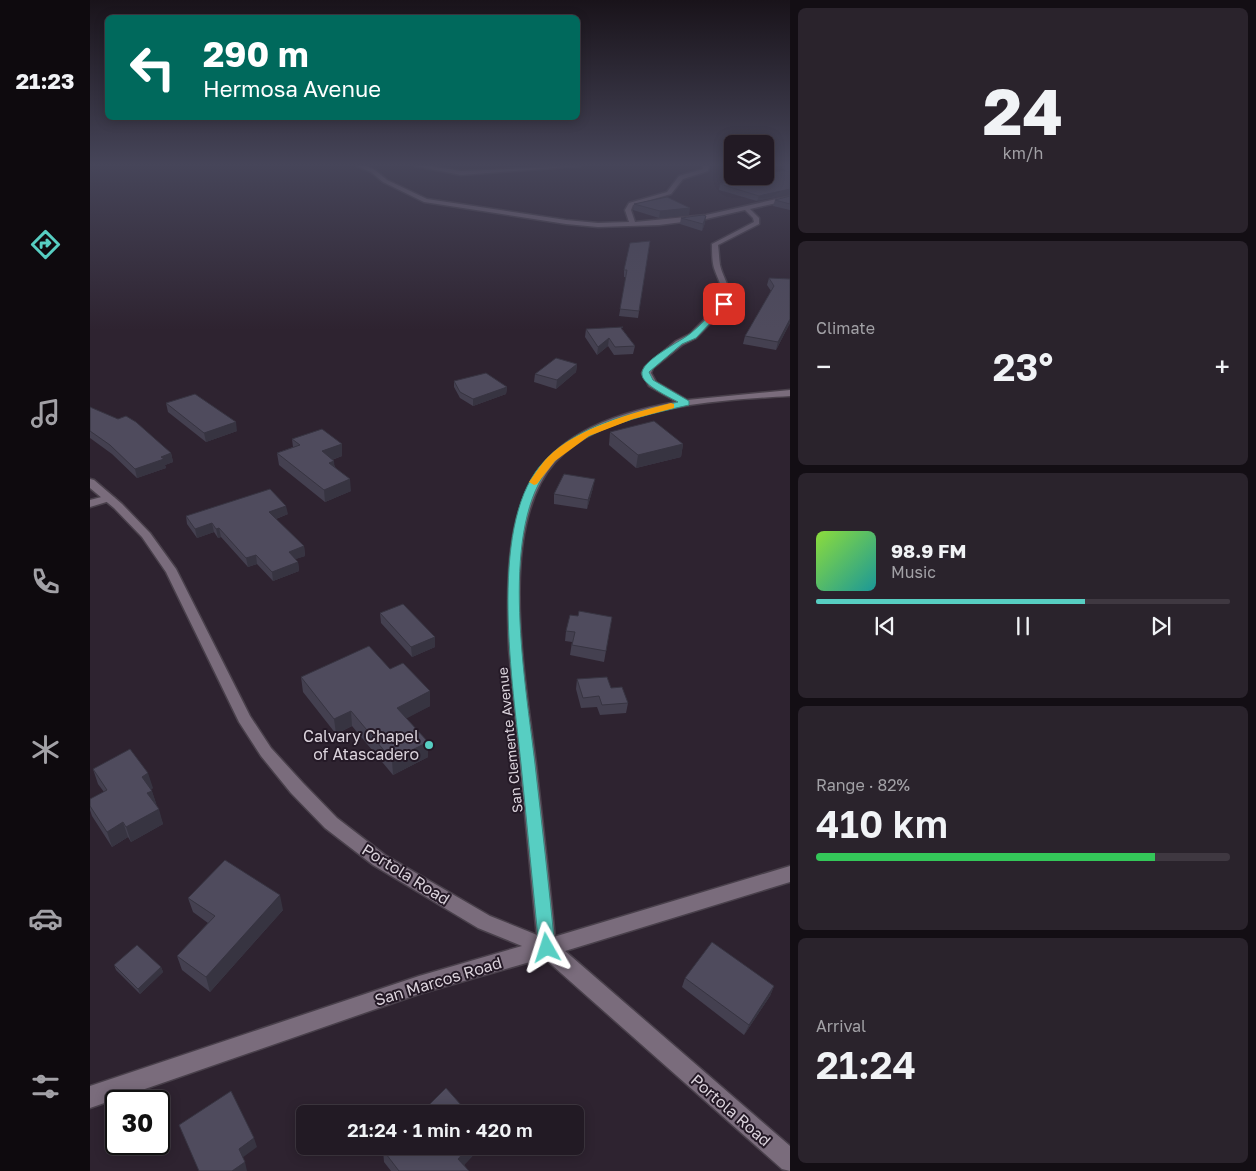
<!DOCTYPE html>
<html lang="en">
<head>
<meta charset="utf-8">
<style>
  body { margin:0; font-family:"Golos Text",sans-serif; background:#2a232c; color:#f1f3f6; height:100vh; display:flex; flex-direction:column; font-size:19px; white-space:nowrap }
  * { box-sizing:border-box; margin:0 }
  p { font-size:16px; color:#a2a1a6 }
  .icon { flex:none; width:28px; height:28px; fill:none; stroke:currentColor; stroke-width:2; stroke-linecap:round; stroke-linejoin:round }
  .map { position:relative; flex:1; overflow:hidden }
  .panel { display:flex; flex-direction:column; gap:8px; padding:8px; background:#130e14; width:466px }
  .panel>* { flex:none }
  .top-card { position:absolute; left:15px; top:15px; width:475px; height:105px; border-radius:8px; box-shadow:0 2px 12px #0003,0 0 0 1px #3f3841; background:#00695c; color:#fff; overflow:hidden }
  .fabs { position:absolute; left:634px; top:135px; display:grid; gap:10px }
  .fabs a { display:grid; place-items:center; width:50px; height:50px; border-radius:8px; background:#221a24; box-shadow:0 2px 12px #0003,0 0 0 1px #3f3841; font-size:25px }
  .speed { position:absolute; left:15px; top:1090px; display:flex; gap:10px; font-size:25px; font-weight:700; text-align:center }
  .speed>* { display:grid; place-content:center; width:65px; height:65px; border-radius:50%; background:#221a24; box-shadow:0 2px 12px #0003,0 0 0 1px #3f3841; line-height:1 }
  .speed .limit { border:2px solid #111; border-radius:8px; background:#fff; color:#111 }
  .pin { position:absolute; display:grid; place-items:center; width:42px; height:42px; color:#fff; margin:-21px; border-radius:10px; box-shadow:0 2px 8px #0006 }
  .me { position:absolute; width:55px; margin:-28px; rotate:354deg; stroke-linejoin:round; filter:drop-shadow(0 0 4px #0008) }
  .turn { display:flex; align-items:center; gap:18px; height:105px; padding:0 15px; font-size:22px }
  .turn .icon { width:65px; height:65px; stroke-width:2.5 }
  .turn b { display:block; font-size:35px; line-height:42px }
  .big { font-size:38px; font-weight:600; line-height:1.1 }
  .panel .widget { flex:1; display:flex; flex-direction:column; justify-content:center; gap:8px; min-width:0; padding:0 18px; border-radius:8px; background:#2a232c }
  .panel .dial { align-items:center; gap:0 }
  .dial b { font-size:65px; line-height:1 }
  .song { display:flex; align-items:center; gap:15px }
  .cover { width:60px; height:60px; border-radius:8px; background:linear-gradient(135deg,hsl(90 70% 55%),hsl(180 70% 35%)) }
  .played { height:5px; border-radius:2px; background:linear-gradient(90deg,#57cec2 65%,#3f3841 65%) }
  .keys { display:flex; justify-content:space-around; direction:ltr }
  .heat { display:flex; justify-content:space-between; align-items:center; font-size:28px; direction:ltr }
  .charge { height:8px; border-radius:4px; background:linear-gradient(90deg,#34c759 82%,#3f3841 0) }
  .trip { position:absolute; left:206px; top:1105px; width:288px; height:50px; border-radius:8px; background:#221a24; box-shadow:0 2px 12px #0003,0 0 0 1px #3f3841; font-weight:600; line-height:50px; text-align:center }
  main { display:flex; flex:1; min-height:0 }
  .tab-bar { display:flex; flex-direction:column; width:90px; justify-content:space-around; align-items:center; background:#0e0a0e; color:#a2a1a6 }
  .tab-bar .icon { width:35px; height:35px }
  .tab-bar .on { color:#57cec2 }
  .tab-bar b { font-size:22px; color:#f1f3f6 }
  .map>svg:first-child { display:block }
  .lines { fill:none; stroke-linecap:round; stroke-linejoin:round }
  .minor-casing { stroke:#49404b; stroke-width:3 }
  .tertiary-casing { stroke:#49404b; stroke-width:3 }
  .minor { fill:#7a6c7c; fill-rule:evenodd }
  .tertiary { fill:#7a6c7c; fill-rule:evenodd }
  .wall { fill:#444050 }
  .shaded-wall { fill:#373441 }
  .building { fill:#4f4b5d; stroke:#373441 }
  .route { fill:#57cec2; stroke:#39867e }
  .slow { fill:#f59e0b }
  .poi-dot { fill:#57cec2; stroke:#241926; stroke-width:2 }
  .labels { text-anchor:middle; stroke-width:4; stroke-linejoin:round; paint-order:stroke }
  .street-label { font-size:14px; fill:#dbd3dc; stroke:#241926 }
  .near-poi-label { font-size:16px; fill:#dbd3dc; stroke:#241926; text-anchor:end }
  .near-street-label { font-size:16px; fill:#dbd3dc; stroke:#241926 }
</style>
</head>
<body>
<main>
<nav class="tab-bar">
<b>21:23</b>
<svg class="icon on" aria-label="directions" viewBox="0 0 24 24"><path d="M12 3l9 9-9 9-9-9zM9 14v-3h6M13 9l2 2-2 2"/></svg>
<svg class="icon" aria-label="music" viewBox="0 0 24 24"><path d="M9 18V5l10-2v13"/><circle cx="6" cy="18" r="3"/><circle cx="16" cy="16" r="3"/></svg>
<svg class="icon" aria-label="phone" viewBox="0 0 24 24"><path d="M5 4h4l2 5-3 2q2 4 5 5l2-3 5 2v4C11 20 4 13 5 4z"/></svg>
<svg class="icon" aria-label="climate" viewBox="0 0 24 24"><path d="M12 3v18M4 7l16 10M4 17L20 7"/></svg>
<svg class="icon" aria-label="car" viewBox="0 0 24 24"><path d="M5 17H2v-5l4-1 3-4h7l3 4 3 1v5h-3M9 17h6M6 11h13"/><circle cx="7" cy="17" r="2"/><circle cx="17" cy="17" r="2"/></svg>
<svg class="icon" aria-label="filters" viewBox="0 0 24 24"><path d="M4 7h16M4 17h16"/><circle cx="9" cy="7" r="2"/><circle cx="15" cy="17" r="2"/></svg>
</nav>
<div class="map">
<svg width="700" height="1171" viewBox="0 0 700 1171">
  <rect width="100%" height="100%" fill="#2e2330"/>
  <g class="lines">
    <defs>
      <g id="minor">
        <path d="M267,166H276L285,170L297,180L337,199L476,220L508,223L539,222L535,210L539,203L577,192L589,176L613,169V166H619L618,171L593,179L581,194L543,205L541,210L545,222L616,215L700,196V200L660,209L669,218V224L628,245C629,252 629,259 630,265C633,279 643,289 639,304L606,338L592,345L563,368L561,373L566,382L597,400L700,390V396C629,400 515,406 465,462C406,528 436,683 446,764C453,825 460,887 466,948L464,954L457,957L450,954L448,948L419,649C413,505 429,429 587,402L559,386L552,373L555,367L586,341L600,334L631,303C635,290 628,280 624,268C622,261 622,252 622,244L664,222L663,218L655,210L616,219L569,225L508,227L476,224L334,202L293,182L281,172Z"/>
        <polygon points="325,166 340,166 371,171 490,166 371,175"/>
        <polygon points="19,495 25,498 23,500 0,507 0,500"/>
      </g>
      <polygon id="tertiary" points="0,479 4,480 32,504 60,533 86,569 160,716 181,748 213,783 247,818 295,855 400,916 457,939 700,866 700,882 475,951 700,1146 700,1171 692,1169 454,958 329,994 0,1108 0,1086 329,976 432,946 388,928 283,865 235,828 201,793 171,756 149,722 76,572 52,537 24,508 0,488"/>
    </defs>
    <!-- minor casing -->
    <use href="#minor" class="minor-casing"/>
    <!-- tertiary casing -->
    <use href="#tertiary" class="tertiary-casing"/>
    <!-- minor -->
    <use href="#minor" class="minor"/>
    <!-- tertiary -->
    <use href="#tertiary" class="tertiary"/>
  </g>
  <!-- wall -->
  <g class="wall">
    <polygon points="693,166 700,166 667,201 629,190 630,184 694,170"/>
    <polygon points="700,196 700,210 683,206 685,200"/>
    <polygon points="544,204 599,215 569,218 543,210"/>
    <polygon points="591,218 615,223 612,231 590,224"/>
    <polygon points="560,241 548,318 529,316 536,277 534,277 534,270"/>
    <polygon points="679,278 700,279 700,323 686,350 653,344 655,336 681,291 677,285"/>
    <polygon points="496,329 533,330 545,346 543,354 524,355 518,346 507,355 495,337"/>
    <polygon points="487,364 486,372 466,389 444,382 445,374"/>
    <polygon points="364,381 417,387 416,394 383,406 370,398 364,387"/>
    <polygon points="76,403 147,431 116,442 78,412"/>
    <polygon points="0,407 81,453 83,462 75,465 76,468 47,478 22,454 0,438"/>
    <polygon points="520,432 593,444 591,457 546,468 519,445"/>
    <polygon points="202,439 252,456 242,460 245,467 261,491 235,502 189,465 187,453 203,447"/>
    <polygon points="503,488 497,509 464,504 464,494"/>
    <polygon points="198,514 186,519 214,546 215,556 205,559 208,562 209,571 183,581 167,564 158,567 131,537 128,538 124,532 107,538 97,524 96,516"/>
    <polygon points="290,613 345,647 322,657 291,623"/>
    <polygon points="488,616 522,617 514,662 480,655 482,642 475,641 476,631"/>
    <polygon points="300,669 340,706 316,718 338,742 338,757 303,775 262,726 246,734 213,692 211,677"/>
    <polygon points="487,679 521,688 538,703 536,713 510,715 507,707 491,708 486,689"/>
    <polygon points="3,769 63,788 61,789 73,824 41,842 38,837 22,847 2,816 0,810 0,799 14,792 8,784"/>
    <polygon points="98,898 193,910 120,992 92,970 87,956 118,923 103,912"/>
    <polygon points="24,965 71,967 73,972 50,994 26,970"/>
    <polygon points="595,978 684,986 680,996 654,1035 592,987"/>
    <polygon points="296,1146 392,1146 374,1165 379,1171 301,1171 294,1162 293,1150"/>
  </g>
  <!-- shaded-wall -->
  <g class="shaded-wall">
    <polygon points="700,189 700,195 667,201 669,196"/>
    <polygon points="600,208 599,215 569,218 570,211"/>
    <polygon points="616,216 615,223 612,231 613,224"/>
    <polygon points="700,319 700,323 686,350 688,342"/>
    <polygon points="519,338 518,346 507,355 508,347"/>
    <polygon points="487,364 486,372 466,389 467,380"/>
    <polygon points="417,387 416,394 383,406 383,399"/>
    <polygon points="146,422 147,431 116,442 114,433"/>
    <polygon points="252,444 252,456 233,463 232,451"/>
    <polygon points="593,444 591,457 546,468 548,455"/>
    <polygon points="81,453 83,462 75,465 76,468 47,478 45,469 71,457"/>
    <polygon points="244,461 245,473 239,463"/>
    <polygon points="260,479 261,491 235,502 234,490"/>
    <polygon points="505,479 503,488 497,509 498,500"/>
    <polygon points="196,506 198,514 180,521 179,512"/>
    <polygon points="122,523 124,532 107,538 105,529"/>
    <polygon points="129,528 131,537 128,538 126,529"/>
    <polygon points="214,546 215,556 200,561 199,552"/>
    <polygon points="166,555 167,564 158,567 156,558"/>
    <polygon points="208,562 209,571 183,581 182,572"/>
    <polygon points="345,637 345,647 322,657 321,647"/>
    <polygon points="340,691 340,706 308,723 307,708"/>
    <polygon points="261,711 262,726 246,734 244,719"/>
    <polygon points="338,742 338,757 303,775 302,760"/>
    <polygon points="58,773 63,788 57,792 52,777"/>
    <polygon points="62,791 67,806 57,793"/>
    <polygon points="69,809 73,824 41,842 36,827"/>
    <polygon points="33,822 38,837 22,847 17,832"/>
    <polygon points="190,895 193,910 120,992 116,977"/>
    <polygon points="71,967 73,972 50,994 48,989"/>
    <polygon points="684,986 680,996 654,1035 659,1025"/>
    <polygon points="164,1138 167,1147 152,1158 149,1149"/>
    <polygon points="380,1146 392,1146 368,1171 368,1159"/>
    <polygon points="155,1162 157,1171 142,1171"/>
  </g>
  <!-- building -->
  <g class="building">
    <polygon points="695,166 700,166 700,189 669,196 630,184 665,176 675,176 675,174 696,170"/>
    <polygon points="700,196 700,204 685,200"/>
    <polygon points="577,197 600,208 570,211 544,204"/>
    <polygon points="613,215 616,216 613,224 591,218"/>
    <polygon points="560,241 549,311 530,309 537,270 534,270 540,243"/>
    <polygon points="679,278 700,279 700,319 688,342 655,336 684,286"/>
    <polygon points="533,327 531,328 545,346 525,347 519,338 508,347 496,329"/>
    <polygon points="466,358 487,364 467,380 445,374"/>
    <polygon points="396,373 417,387 383,399 370,392 364,381"/>
    <polygon points="105,394 146,422 114,433 76,403"/>
    <polygon points="0,407 28,419 36,416 46,422 81,453 71,457 74,459 45,469 20,445 0,431"/>
    <polygon points="564,421 593,444 548,455 520,432"/>
    <polygon points="232,429 252,444 232,451 244,461 239,463 260,479 234,490 187,453 210,445 202,439"/>
    <polygon points="474,474 505,479 498,500 464,494"/>
    <polygon points="180,489 196,506 179,512 214,546 199,552 208,562 182,572 166,555 156,558 129,528 126,529 122,523 105,529 96,516"/>
    <polygon points="313,604 345,637 321,647 290,613"/>
    <polygon points="489,611 522,617 516,651 482,645 485,632 476,631 480,615 488,616"/>
    <polygon points="279,646 300,669 313,663 340,691 307,708 338,742 302,760 261,711 244,719 211,677"/>
    <polygon points="517,677 521,688 532,687 538,703 512,705 509,696 493,698 487,679"/>
    <polygon points="40,749 58,773 52,777 62,791 57,793 69,809 36,827 33,822 17,832 0,806 0,799 17,790 3,769"/>
    <polygon points="135,860 190,895 116,977 87,956 125,916 98,898"/>
    <polygon points="622,942 684,986 659,1025 595,978"/>
    <polygon points="47,945 71,967 48,989 24,965"/>
    <polygon points="356,1088 379,1114 330,1114"/>
    <polygon points="141,1091 164,1138 149,1149 155,1162 142,1171 109,1171 89,1125"/>
    <polygon points="296,1146 380,1146 368,1159 379,1171 309,1171 293,1150"/>
  </g>
  <!-- sky -->
  <linearGradient id="sky" x2="0" y2="1"><stop stop-color="#19131a"/><stop offset="0.5" stop-color="#464559"/><stop offset="1" stop-color="#464559" stop-opacity="0"/></linearGradient>
  <rect width="700" height="330" fill="url(#sky)"/>
  <!-- route -->
  <path class="route" d="M632,303L638,304L606,338L592,344L559,372L563,380L599,401V405C552,416 487,429 457,470C409,536 436,686 445,764C452,825 459,887 465,948L463,954L457,956L451,954L449,948C443,887 437,826 431,764C423,686 398,529 450,466C484,425 540,414 588,402C579,397 553,385 552,375C549,361 592,341 601,333C612,324 622,313 632,303Z"/>
  <!-- slow -->
  <path class="slow" d="M581,403L584,404V408L543,419L499,436L465,461L447,484L444,485L439,482C445,474 451,464 458,457C487,428 542,413 581,403Z"/>
  <!-- markers -->
  <circle class="poi-dot" cx="339" cy="745" r="5"/>
  <g class="labels">
    <!-- street labels -->
    <g class="street-label">
      <text transform="translate(420 740) rotate(-96)" y="5">San Clemente Avenue</text>
    </g>
    <!-- near-poi labels -->
    <g class="near-poi-label">
      <text x="329" y="742">Calvary Chapel<tspan x="329" dy="18">of Atascadero</tspan></text>
    </g>
    <!-- near-street labels -->
    <g class="near-street-label">
      <text transform="translate(316 874) rotate(32)" y="6">Portola Road</text>
      <text transform="translate(348 981) rotate(-17)" y="6">San Marcos Road</text>
      <text transform="translate(641 1110) rotate(41)" y="6">Portola Road</text>
    </g>
  </g>
</svg>
<div class="fabs">
<a><svg class="icon" aria-label="layers" viewBox="0 0 24 24"><path d="M12 4l9 5-9 5-9-5zM3 14l9 5 9-5"/></svg></a>
</div>
<div class="speed"><div class="limit">30</div></div>
<div class="pin" style="left:634px;top:304px;background:#d93025"><svg class="icon" aria-label="arrive" viewBox="0 0 24 24"><path d="M6 21V4h12l-3 4 3 4H6"/></svg></div>
<svg class="me" style="left:457px;top:948px" viewBox="-20 -20 40 40"><path d="M0-17L14 15 0 8-14 15z" fill="#57cec2" stroke="#fff" stroke-width="4"/></svg>
<div class="trip">21:24 · 1 min · 420 m</div>
<div class="top-card">
<div class="turn"><svg class="icon" aria-label="left" viewBox="0 0 24 24"><path d="M17 20v-9H6M10 6l-5 5 5 5"/></svg><div><b>290 m</b>Hermosa Avenue</div></div>
</div>
</div>
<section class="panel">
<div class="widget dial"><b>24</b><p>km/h</p></div>
<div class="widget"><p>Climate</p>
<div class="heat"><a>−</a><b class="big">23°</b><a>+</a></div>
</div>
<div class="widget">
<div class="song"><i class="cover"></i><div><b>98.9 FM</b><p>Music</p></div></div>
<div class="played"></div>
<div class="keys"><svg class="icon" aria-label="previous" viewBox="0 0 24 24"><path d="M18 5L8 12l10 7zM5 5v14"/></svg><svg class="icon" aria-label="pause" viewBox="0 0 24 24"><path d="M8 5v14M16 5v14"/></svg><svg class="icon" aria-label="next" viewBox="0 0 24 24"><path d="M6 5l10 7-10 7zM19 5v14"/></svg></div>
</div>
<div class="widget"><p>Range · 82%</p><b class="big">410 km</b><div class="charge"></div></div>
<div class="widget"><p>Arrival</p><b class="big">21:24</b></div>
</section>
</main>
</body>
</html>
